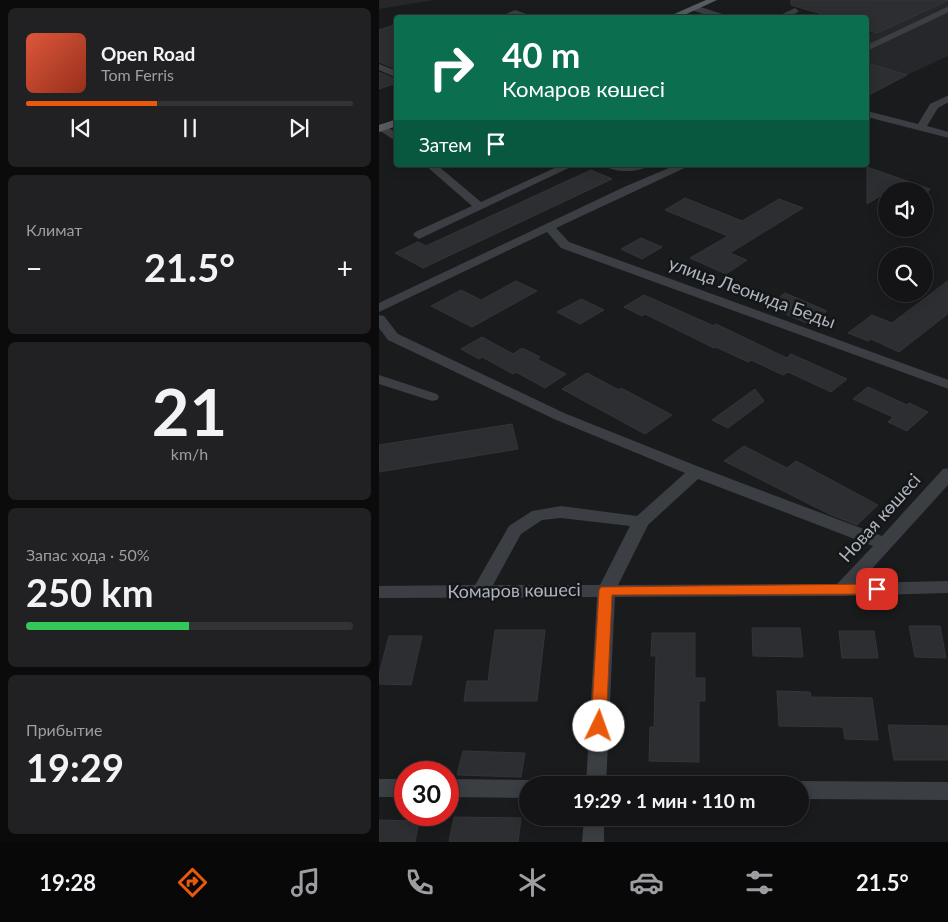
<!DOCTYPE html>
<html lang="ru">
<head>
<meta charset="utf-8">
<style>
  body { margin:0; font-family:Lato,sans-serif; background:#212123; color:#f1f3f6; height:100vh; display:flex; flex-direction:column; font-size:19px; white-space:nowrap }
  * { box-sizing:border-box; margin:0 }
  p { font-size:16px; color:#9d9ea1 }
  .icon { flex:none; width:28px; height:28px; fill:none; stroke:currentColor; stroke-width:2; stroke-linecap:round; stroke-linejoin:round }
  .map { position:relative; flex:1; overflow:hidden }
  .side { display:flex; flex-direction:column; gap:8px; padding:8px; background:#0b0b0c; width:379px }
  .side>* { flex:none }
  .banner { position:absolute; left:15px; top:15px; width:475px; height:152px; border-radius:5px; box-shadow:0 2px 12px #0003,0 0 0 1px #333335; background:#0b6e4f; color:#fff; overflow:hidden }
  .controls { position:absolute; left:499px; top:182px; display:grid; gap:10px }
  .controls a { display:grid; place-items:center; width:55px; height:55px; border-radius:50%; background:#141416; box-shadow:0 2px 12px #0003,0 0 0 1px #333335; font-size:25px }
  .speed { position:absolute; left:15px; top:761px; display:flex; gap:10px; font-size:25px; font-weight:700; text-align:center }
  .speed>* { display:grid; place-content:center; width:65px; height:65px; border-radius:50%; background:#141416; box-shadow:0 2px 12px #0003,0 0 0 1px #333335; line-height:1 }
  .speed .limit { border:8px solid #d22; background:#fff; color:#111 }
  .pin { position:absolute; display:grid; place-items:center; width:42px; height:42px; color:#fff; margin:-21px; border-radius:10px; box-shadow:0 2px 8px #0006 }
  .me { position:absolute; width:55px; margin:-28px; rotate:3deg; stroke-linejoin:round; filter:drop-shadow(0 0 4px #0008) }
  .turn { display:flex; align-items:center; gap:18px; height:105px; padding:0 25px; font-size:22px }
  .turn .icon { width:65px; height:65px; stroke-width:2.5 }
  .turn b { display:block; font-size:35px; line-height:42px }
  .then { display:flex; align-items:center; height:48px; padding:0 25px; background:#0003; gap:10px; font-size:19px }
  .big { font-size:38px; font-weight:700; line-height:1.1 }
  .side .card { flex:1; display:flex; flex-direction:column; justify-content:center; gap:8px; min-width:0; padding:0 18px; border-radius:8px; background:#212123 }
  .side .dial { align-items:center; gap:0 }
  .dial b { font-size:65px; line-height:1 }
  .song { display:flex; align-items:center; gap:15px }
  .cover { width:60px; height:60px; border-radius:8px; background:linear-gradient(135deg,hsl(10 70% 55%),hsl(10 70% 35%)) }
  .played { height:5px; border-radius:2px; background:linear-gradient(90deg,#ea580c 40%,#333335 40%) }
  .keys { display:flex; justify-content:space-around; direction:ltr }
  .heat { display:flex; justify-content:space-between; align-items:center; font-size:28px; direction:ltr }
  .charge { height:8px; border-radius:4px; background:linear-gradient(90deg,#34c759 50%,#333335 0) }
  .trip { position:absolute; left:140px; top:776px; width:290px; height:50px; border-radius:25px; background:#141416; box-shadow:0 2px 12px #0003,0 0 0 1px #333335; font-weight:700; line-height:50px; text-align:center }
  .menu { display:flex; height:80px; justify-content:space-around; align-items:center; background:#080809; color:#9d9ea1 }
  .menu .icon { width:35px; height:35px }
  .menu .current { color:#ea580c }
  .menu b { font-size:22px; color:#f1f3f6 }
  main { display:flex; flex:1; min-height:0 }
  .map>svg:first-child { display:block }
  .built { fill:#26272a }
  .building { fill:#2d2e31; stroke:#343539 }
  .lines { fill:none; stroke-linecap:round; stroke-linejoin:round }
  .minor { fill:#3b3e42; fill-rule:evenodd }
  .major { fill:#575b62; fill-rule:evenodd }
  .route { fill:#ea580c; stroke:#983908 }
  .labels { text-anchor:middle; stroke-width:5; stroke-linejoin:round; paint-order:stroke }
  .street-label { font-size:18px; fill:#acb4bd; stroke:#151618 }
</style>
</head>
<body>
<main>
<section class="side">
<div class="card">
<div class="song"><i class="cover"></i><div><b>Open Road</b><p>Tom Ferris</p></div></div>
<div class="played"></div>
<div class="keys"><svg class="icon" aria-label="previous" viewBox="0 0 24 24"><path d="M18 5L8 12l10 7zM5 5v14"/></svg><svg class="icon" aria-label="pause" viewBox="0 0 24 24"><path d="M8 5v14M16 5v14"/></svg><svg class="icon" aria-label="next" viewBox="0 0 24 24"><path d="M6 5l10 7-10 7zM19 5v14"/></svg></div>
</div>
<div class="card"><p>Климат</p>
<div class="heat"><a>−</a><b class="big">21.5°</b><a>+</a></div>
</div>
<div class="card dial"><b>21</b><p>km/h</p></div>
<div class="card"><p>Запас хода · 50%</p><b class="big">250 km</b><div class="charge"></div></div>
<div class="card"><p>Прибытие</p><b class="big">19:29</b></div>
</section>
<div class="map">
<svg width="570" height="842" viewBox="0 0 570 842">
  <rect width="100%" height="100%" fill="#1a1b1d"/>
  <!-- built -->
  <g class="built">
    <polygon points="0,0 55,0 0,9"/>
    <polygon points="418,0 569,0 569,56 528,75 488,65 488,35 509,23"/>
  </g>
  <!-- building -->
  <g class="building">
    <polygon points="412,0 570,0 498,33 488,30 488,18 456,18 412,5"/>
    <polygon points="18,24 18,69 0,62 0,30"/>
    <polygon points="488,63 528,75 488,96"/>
    <polygon points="0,72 18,80 18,83 0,89"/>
    <polygon points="488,167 551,189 550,191 508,191 508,198 501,196 488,204"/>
    <polygon points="212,170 233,179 44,268 16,253 39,242 47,246"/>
    <polygon points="306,198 363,221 400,199 424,208 351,253 368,260 347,274 311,258 349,236 286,210"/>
    <polygon points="262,238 283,247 263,259 242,249"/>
    <polygon points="570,280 570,313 520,352 492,339 489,341 469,333 493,315 513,323"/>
    <polygon points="137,281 158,291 93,327 52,306 82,290 102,300"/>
    <polygon points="406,293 448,311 430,324 388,306"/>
    <polygon points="265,295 335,326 337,324 408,358 412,354 468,379 452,392 409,372 404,375 372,360 369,362 337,347 335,348 266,314 263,316 245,307"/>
    <polygon points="202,299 225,310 201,324 178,312"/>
    <polygon points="103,337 134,354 143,348 161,357 158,359 187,374 166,388 137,372 134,374 103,357 100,359 82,349"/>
    <polygon points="208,373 240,390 242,388 293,415 266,434 183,389"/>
    <polygon points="489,387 528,405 530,403 549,412 528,431 509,422 514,417 474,399"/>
    <polygon points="376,389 385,401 349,428 333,420"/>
    <polygon points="133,424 139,449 0,472 0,445"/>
    <polygon points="365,446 408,468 417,461 499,505 478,525 450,514 345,461"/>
    <polygon points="530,626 561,626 567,658 536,657"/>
    <polygon points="373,628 421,628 424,657 374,656"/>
    <polygon points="116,630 166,630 158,701 85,701 88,681 109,681"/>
    <polygon points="460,631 495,631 499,658 463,658"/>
    <polygon points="273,633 316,633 316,678 326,678 326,701 320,701 320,762 270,761 271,727 275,727 277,656 272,656"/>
    <polygon points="10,636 43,636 32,685 0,684 0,674"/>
    <polygon points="398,691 431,692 432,697 493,698 499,740 466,739 464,727 400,726"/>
    <polygon points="509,725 570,726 570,760 515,760"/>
    <polygon points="84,751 146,753 142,777 78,775"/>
    <polygon points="75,817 142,818 139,842 70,842"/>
    <polygon points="0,820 40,821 36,842 0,842"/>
  </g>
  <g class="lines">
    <!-- minor -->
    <g class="minor">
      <polygon points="315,5 350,16 351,18 337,18 312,10 311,8"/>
      <polygon points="570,6 570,12 488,51 488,45"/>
      <path d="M416,8L420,11C413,17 404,18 395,18Z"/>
      <polygon points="136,10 153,16 154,18 136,16 118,18"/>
      <polygon points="0,64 18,71 18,78 0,70"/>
      <polygon points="570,95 570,102 559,108 548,126 570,132 570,138 488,117 488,111 539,124 551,104"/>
      <polygon points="3,124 18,133 18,142 0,130 0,125"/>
      <polygon points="46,165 58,165 102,202 182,165 196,165 40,239 34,235 36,232 93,206"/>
      <path d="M225,165H270C262,173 233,173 225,165Z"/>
      <polygon points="297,165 312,165 177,228 190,242 570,380 570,389 182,248 168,232 0,312 0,303 245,187"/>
      <path d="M0,315L5,316L19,334L185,413L323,468L503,536L564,469L570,468V484L480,583L570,581V593L463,596L236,597L227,785H207L218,597L0,598V586L96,585L130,526L153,511L182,506L258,516L306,473L175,419L9,340L0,328ZM319,479L494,546L458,584L239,585L269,525ZM182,518L251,526L221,585H114L142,534L163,520Z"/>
      <polygon points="0,375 58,394 60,397 58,400 53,401 0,384"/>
      <rect x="0" y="779" width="26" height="18"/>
      <polygon points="69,779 149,780 157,785 149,785 149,798 69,797"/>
      <polygon points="421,781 570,782 570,800 421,799 421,785 413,785"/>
      <polygon points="205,818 225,818 225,842 203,842"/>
    </g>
    <!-- major -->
    <g class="major">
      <polygon points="327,0 338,0 299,18 286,18"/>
      <polygon points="18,119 18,126 0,132 0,125"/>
    </g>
  </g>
  <!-- route -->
  <polygon class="route" points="498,584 503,585 505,589 503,592 498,594 233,595 227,726 225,731 220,733 214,731 212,726 220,590 222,587"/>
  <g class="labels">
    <!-- street labels -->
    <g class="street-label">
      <text transform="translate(373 293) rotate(20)" y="6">улица Леонида Беды</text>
      <text transform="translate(501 518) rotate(-48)" y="6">Новая көшесі</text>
      <text transform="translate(135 591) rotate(-1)" y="6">Комаров көшесі</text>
    </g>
  </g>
</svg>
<div class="controls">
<a><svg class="icon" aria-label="sound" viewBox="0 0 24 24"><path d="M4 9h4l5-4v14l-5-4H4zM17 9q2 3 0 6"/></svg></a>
<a><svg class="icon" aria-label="search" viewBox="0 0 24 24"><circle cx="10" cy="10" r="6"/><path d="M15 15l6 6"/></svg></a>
</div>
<div class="speed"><div class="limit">30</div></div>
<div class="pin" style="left:498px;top:589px;background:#d93025"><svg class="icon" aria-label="arrive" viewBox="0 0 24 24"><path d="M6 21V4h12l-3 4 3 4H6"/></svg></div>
<svg class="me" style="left:220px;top:726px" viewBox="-20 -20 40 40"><circle r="19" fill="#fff"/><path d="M0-13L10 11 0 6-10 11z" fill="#ea580c"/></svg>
<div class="trip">19:29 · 1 мин · 110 m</div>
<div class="banner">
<div class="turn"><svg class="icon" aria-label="right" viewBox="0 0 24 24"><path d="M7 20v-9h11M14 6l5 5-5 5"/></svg><div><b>40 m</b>Комаров көшесі</div></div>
<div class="then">Затем<svg class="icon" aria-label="arrive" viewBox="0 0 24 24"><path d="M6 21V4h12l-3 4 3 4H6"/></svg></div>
</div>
</div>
</main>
<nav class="menu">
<b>19:28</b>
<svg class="icon current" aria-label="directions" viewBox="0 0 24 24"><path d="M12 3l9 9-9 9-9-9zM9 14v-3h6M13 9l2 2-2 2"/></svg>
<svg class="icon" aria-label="music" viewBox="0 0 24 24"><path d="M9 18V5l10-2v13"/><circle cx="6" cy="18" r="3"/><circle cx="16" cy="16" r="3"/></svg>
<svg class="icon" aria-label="phone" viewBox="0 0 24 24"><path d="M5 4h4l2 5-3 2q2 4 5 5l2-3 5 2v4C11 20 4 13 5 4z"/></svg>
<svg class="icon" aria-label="climate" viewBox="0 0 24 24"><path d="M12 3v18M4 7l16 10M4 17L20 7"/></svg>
<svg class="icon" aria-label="car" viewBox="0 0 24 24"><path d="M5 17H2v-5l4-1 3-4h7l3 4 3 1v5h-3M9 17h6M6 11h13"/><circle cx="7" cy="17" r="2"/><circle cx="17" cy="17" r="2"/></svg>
<svg class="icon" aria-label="filters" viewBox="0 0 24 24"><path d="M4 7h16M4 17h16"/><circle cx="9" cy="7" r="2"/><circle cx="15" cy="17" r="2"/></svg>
<b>21.5°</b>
</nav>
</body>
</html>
